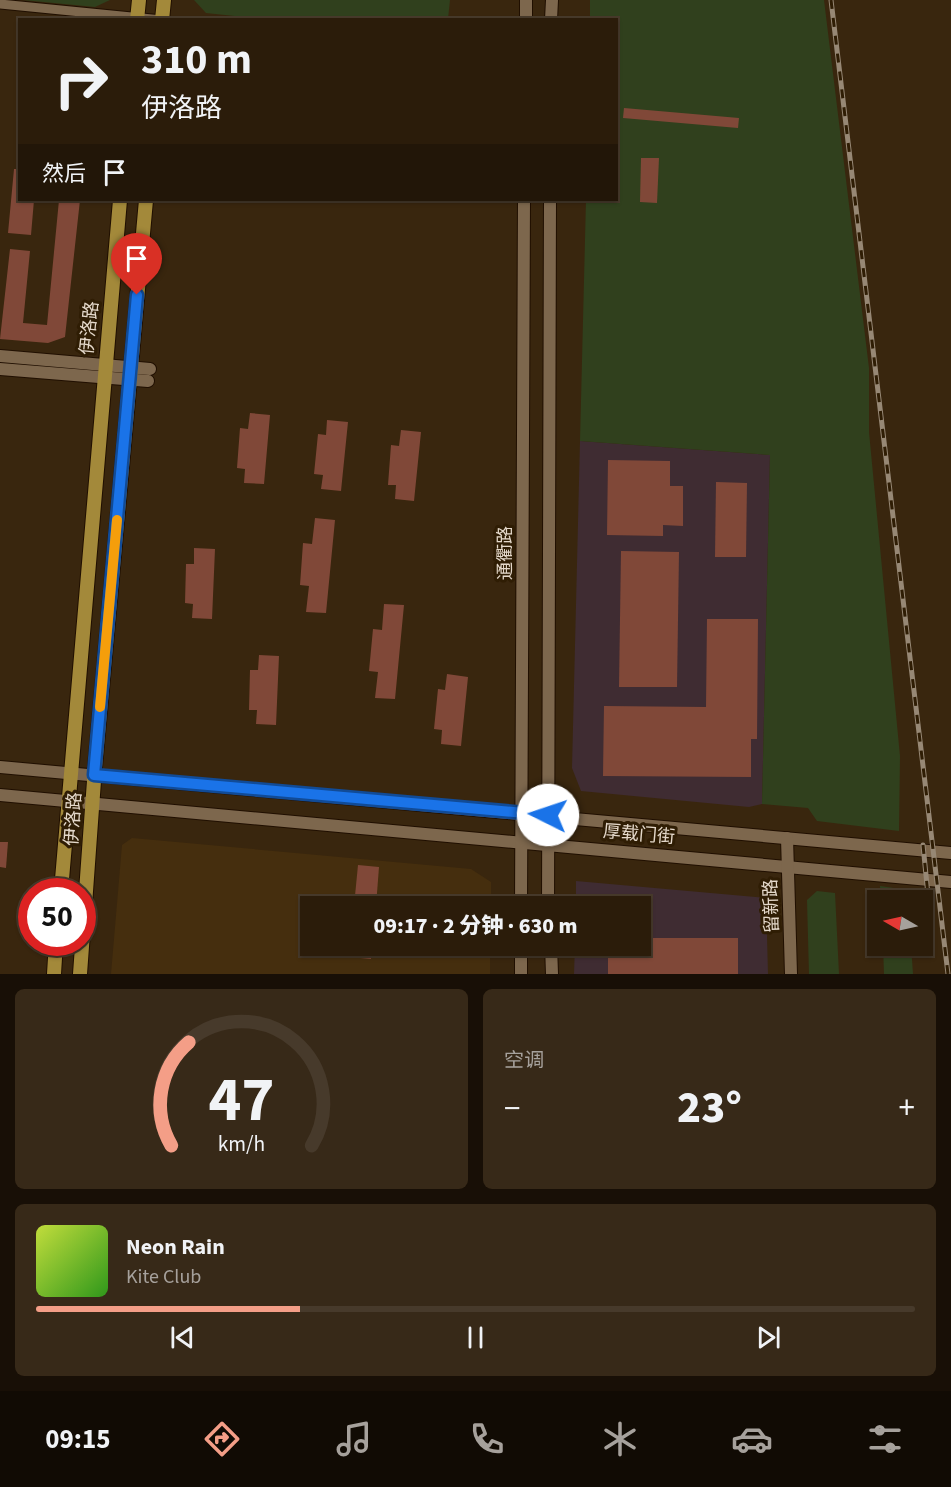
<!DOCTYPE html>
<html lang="zh">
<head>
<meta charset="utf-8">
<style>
  body { margin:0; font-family:"Source Sans 3","Noto Sans SC",sans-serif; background:#372918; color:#f1f3f6; height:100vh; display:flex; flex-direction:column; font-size:22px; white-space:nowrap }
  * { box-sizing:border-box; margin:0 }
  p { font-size:20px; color:#a6a19c }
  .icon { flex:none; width:33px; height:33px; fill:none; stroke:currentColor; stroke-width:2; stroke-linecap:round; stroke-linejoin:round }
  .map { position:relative; height:974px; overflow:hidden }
  .details { display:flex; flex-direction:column; gap:15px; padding:15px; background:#180f06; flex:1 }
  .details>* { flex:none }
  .banner { position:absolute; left:18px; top:18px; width:600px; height:183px; border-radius:0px; box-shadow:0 2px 4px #0004,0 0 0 2px #473a2b; background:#2b1c0a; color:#f1f3f6; overflow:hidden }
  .needle { width:39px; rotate:279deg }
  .fabs { position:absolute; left:867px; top:890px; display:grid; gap:12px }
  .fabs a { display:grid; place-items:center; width:66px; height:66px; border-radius:0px; background:#2b1c0a; box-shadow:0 2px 4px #0004,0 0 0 2px #473a2b; font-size:30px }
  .speed { position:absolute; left:18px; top:878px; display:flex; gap:12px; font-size:30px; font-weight:700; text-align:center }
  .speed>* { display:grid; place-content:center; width:78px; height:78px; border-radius:50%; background:#2b1c0a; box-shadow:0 2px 4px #0004,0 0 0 2px #473a2b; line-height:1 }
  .speed .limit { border:9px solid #d22; background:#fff; color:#111 }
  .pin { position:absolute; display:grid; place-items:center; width:51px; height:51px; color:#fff; margin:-62px -26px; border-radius:50% 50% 50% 0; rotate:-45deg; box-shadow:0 0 6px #0007 }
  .pin .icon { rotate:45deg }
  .me { position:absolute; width:66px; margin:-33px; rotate:274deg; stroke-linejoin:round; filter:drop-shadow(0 0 4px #0008) }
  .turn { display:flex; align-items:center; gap:21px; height:126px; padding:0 24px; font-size:27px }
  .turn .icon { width:78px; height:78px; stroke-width:2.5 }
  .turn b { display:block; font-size:42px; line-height:51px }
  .then { display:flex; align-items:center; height:57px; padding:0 24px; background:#0003; gap:12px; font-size:22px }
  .big { font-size:45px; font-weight:800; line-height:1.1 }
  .details .card { flex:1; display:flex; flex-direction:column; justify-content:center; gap:9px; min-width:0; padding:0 21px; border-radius:9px; background:#372918 }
  .details .dial { align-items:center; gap:0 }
  .dial svg { height:156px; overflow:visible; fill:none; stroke:#473a2b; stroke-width:7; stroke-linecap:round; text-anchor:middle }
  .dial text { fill:#f1f3f6; stroke:none }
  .song { display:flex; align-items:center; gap:18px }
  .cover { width:72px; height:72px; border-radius:9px; background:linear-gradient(135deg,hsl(70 70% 55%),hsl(110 70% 35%)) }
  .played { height:6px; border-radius:3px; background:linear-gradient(90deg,#f49e87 30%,#473a2b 30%) }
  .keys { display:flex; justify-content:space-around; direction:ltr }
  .heat { display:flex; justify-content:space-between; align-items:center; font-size:33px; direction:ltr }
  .details .tiles { flex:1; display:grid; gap:15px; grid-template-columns:1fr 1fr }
  .card:last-child { grid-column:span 2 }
  .trip { position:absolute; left:300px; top:896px; width:351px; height:60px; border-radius:0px; background:#2b1c0a; box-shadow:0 2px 4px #0004,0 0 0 2px #473a2b; font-weight:800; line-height:60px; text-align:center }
  .tabs { display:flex; height:96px; justify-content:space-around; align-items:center; background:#110b04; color:#a6a19c }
  .tabs .icon { width:42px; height:42px }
  .tabs .current { color:#f49e87 }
  .tabs b { font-size:27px; color:#f1f3f6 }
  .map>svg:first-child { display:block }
  .commercial { fill:#3f2c32 }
  .built { fill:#452e0e }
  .green { fill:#30401d }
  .building { fill:#804838 }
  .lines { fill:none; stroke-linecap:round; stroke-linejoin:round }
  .street-casing { stroke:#200f00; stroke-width:11 }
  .secondary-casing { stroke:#200f00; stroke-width:14 }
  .primary-casing { stroke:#200f00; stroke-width:16 }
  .street { stroke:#7d674d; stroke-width:9 }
  .secondary { stroke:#7d674d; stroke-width:12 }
  .primary { stroke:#a3893a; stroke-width:14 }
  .rail-casing { stroke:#978875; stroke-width:5 }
  .rail { stroke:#2f1d04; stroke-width:3; stroke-dasharray:9; stroke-linecap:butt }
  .route-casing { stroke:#114b97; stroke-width:15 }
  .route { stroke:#1a73e8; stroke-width:10 }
  .slow { stroke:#f59e0b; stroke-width:10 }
  .labels { text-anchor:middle; stroke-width:6; stroke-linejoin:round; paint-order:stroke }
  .street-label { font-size:18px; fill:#e4d8ca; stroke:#2f1d04 }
</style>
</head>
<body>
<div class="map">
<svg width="951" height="974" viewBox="0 0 951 974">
  <rect width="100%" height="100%" fill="#39260e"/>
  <!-- commercial -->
  <g class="commercial">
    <polygon points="580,441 770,455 762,804 749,807 581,791 572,768"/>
    <polygon points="576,881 766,898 768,974 574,974 575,945 640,945 640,906 576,906"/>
  </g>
  <!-- built -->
  <polygon class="built" points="132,838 471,869 491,882 491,906 310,906 310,945 490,945 490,974 111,974 122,845"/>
  <!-- green -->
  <g class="green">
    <polygon points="23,0 110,0 95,7"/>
    <polygon points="194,0 450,0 448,19 273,20 206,13"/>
    <polygon points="590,0 824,0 869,368 869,432 900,756 899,831 817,821 808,808 762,804 770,455 580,441 586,200 616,200 616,20 590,19"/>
    <polygon points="880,886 908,890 908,900 881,900"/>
    <polygon points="817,891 835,893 839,974 809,974 807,900"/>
    <polygon points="883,945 911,945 913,974 884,974"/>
  </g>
  <!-- building -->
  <g class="building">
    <polygon points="624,108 739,118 738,128 623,118"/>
    <polygon points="641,158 659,158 657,203 640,202"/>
    <polygon points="14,169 20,169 20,200 34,200 31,235 8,233"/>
    <polygon points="59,200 80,200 65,337 48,343 0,339 10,249 30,251 23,323 47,325"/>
    <polygon points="250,413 270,415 264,484 244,483 245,469 237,468 240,428 248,429"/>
    <polygon points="327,420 348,422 341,491 321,489 323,475 314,474 318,434 326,435"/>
    <polygon points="401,430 421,432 414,501 395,499 396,485 388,485 391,445 399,446"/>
    <polygon points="608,460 670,461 670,486 683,486 683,526 663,525 663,536 607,535"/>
    <polygon points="716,482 747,483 746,557 715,557"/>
    <polygon points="315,518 335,520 326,613 306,612 309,586 300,585 303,543 312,544"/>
    <polygon points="194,548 215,549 212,619 192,618 193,604 185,603 186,564 194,564"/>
    <polygon points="621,551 679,552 677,687 619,687"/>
    <polygon points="384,604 404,605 395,699 375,698 378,672 369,671 373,629 382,630"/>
    <polygon points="707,619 758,619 757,739 751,739 751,777 603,776 604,706 706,707"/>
    <polygon points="259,655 279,656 276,725 256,724 257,710 249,710 250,670 258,670"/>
    <polygon points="447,674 468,677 461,746 441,744 442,730 434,729 438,689 445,690"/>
    <polygon points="0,842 8,842 6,868 0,867"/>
    <polygon points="358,865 379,867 376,906 354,906"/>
    <polygon points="640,938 738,938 738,974 608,974 608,945 640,945"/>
    <polygon points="351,945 372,945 371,959 350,957"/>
  </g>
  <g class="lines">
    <defs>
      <polyline id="street" points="0,4 162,20"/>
      <g id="secondary">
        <polyline points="526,20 526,0"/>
        <polyline points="551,20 552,0"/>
        <polyline points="0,356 150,369"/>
        <polyline points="0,369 148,381"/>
        <polyline points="0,767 951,853"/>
        <polyline points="0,795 951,882"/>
        <polyline points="787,838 791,974"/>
        <polyline points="521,906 524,200"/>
        <polyline points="548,906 550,200"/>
        <polyline points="551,945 552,974"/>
        <polyline points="521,974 521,945"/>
      </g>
      <g id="primary">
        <polyline points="137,20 139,0"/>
        <polyline points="162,20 164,0"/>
        <polyline points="61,891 120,200"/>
        <polyline points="54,974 56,942"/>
        <polyline points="80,974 95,767 146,200"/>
      </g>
    </defs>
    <!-- street casing -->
    <use href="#street" class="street-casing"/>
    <!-- secondary casing -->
    <use href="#secondary" class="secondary-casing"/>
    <!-- primary casing -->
    <use href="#primary" class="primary-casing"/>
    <!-- street -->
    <use href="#street" class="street"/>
    <!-- secondary -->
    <use href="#secondary" class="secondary"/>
    <!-- primary -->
    <use href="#primary" class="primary"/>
    <defs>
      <g id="rail">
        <polyline points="831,0 948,974"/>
        <polyline points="923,845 928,895"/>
      </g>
    </defs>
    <!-- rail casing -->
    <use href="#rail" class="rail-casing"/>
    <!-- rail -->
    <use href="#rail" class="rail"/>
  </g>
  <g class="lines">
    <defs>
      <polyline id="route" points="137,295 94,775 548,815"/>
    </defs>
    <!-- route casing -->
    <use href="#route" class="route-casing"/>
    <!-- route -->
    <use href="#route" class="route"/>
    <!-- slow -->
    <polyline class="slow" points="100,707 117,520"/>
  </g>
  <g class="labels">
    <!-- street labels -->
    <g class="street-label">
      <text transform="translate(89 328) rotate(-84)" y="6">伊洛路</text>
      <text transform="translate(505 553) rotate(-90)" y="6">通衢路</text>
      <text transform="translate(73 819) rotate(-86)" y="6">伊洛路</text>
      <text transform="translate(639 834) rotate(5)" y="6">厚载门街</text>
      <text transform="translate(771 906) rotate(-92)" y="6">留新路</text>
    </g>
  </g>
</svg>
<div class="fabs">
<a><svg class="needle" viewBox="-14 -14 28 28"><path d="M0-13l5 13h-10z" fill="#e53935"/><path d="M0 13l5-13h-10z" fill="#a6a19c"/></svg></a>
</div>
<div class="speed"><div class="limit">50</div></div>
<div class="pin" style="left:137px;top:295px;background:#d93025"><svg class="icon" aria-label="arrive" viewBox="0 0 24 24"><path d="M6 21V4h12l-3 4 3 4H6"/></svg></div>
<svg class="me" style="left:548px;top:815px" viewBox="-20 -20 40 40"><circle r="19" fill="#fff"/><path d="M0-13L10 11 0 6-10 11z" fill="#1a73e8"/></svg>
<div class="trip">09:17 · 2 分钟 · 630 m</div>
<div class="banner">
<div class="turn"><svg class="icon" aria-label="right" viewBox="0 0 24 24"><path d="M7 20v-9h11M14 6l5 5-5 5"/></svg><div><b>310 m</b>伊洛路</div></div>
<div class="then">然后<svg class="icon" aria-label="arrive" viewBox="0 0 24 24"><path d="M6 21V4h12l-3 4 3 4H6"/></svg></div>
</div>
</div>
<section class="details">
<div class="tiles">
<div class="card dial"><svg viewBox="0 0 100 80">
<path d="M14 69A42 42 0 1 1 86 69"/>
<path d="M14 69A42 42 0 0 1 23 16" stroke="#f49e87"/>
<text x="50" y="56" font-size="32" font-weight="700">47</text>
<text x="50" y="72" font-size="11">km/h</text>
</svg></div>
<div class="card"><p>空调</p>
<div class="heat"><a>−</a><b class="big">23°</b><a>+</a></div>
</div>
<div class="card">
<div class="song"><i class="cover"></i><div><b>Neon Rain</b><p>Kite Club</p></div></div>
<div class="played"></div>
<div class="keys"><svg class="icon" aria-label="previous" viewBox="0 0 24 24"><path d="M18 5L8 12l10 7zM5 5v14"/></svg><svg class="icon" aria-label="pause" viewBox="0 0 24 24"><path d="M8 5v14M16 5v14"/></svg><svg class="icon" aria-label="next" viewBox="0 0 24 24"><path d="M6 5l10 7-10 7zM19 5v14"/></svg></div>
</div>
</div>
</section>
<nav class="tabs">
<b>09:15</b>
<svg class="icon current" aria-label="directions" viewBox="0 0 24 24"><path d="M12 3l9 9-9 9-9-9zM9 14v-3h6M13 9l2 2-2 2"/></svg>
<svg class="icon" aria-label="music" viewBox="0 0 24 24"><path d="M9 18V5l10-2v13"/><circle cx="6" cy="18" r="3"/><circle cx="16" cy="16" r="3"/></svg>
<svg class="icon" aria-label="phone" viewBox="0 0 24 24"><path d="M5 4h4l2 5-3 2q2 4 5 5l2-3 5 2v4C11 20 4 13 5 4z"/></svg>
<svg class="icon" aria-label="climate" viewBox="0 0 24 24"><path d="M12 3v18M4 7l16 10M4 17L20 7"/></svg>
<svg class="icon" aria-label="car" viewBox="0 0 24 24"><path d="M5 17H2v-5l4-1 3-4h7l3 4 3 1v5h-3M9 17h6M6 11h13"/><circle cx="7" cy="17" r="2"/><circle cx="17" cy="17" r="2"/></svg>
<svg class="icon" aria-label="filters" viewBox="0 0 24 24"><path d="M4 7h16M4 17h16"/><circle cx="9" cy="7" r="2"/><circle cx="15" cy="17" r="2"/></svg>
</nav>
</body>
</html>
